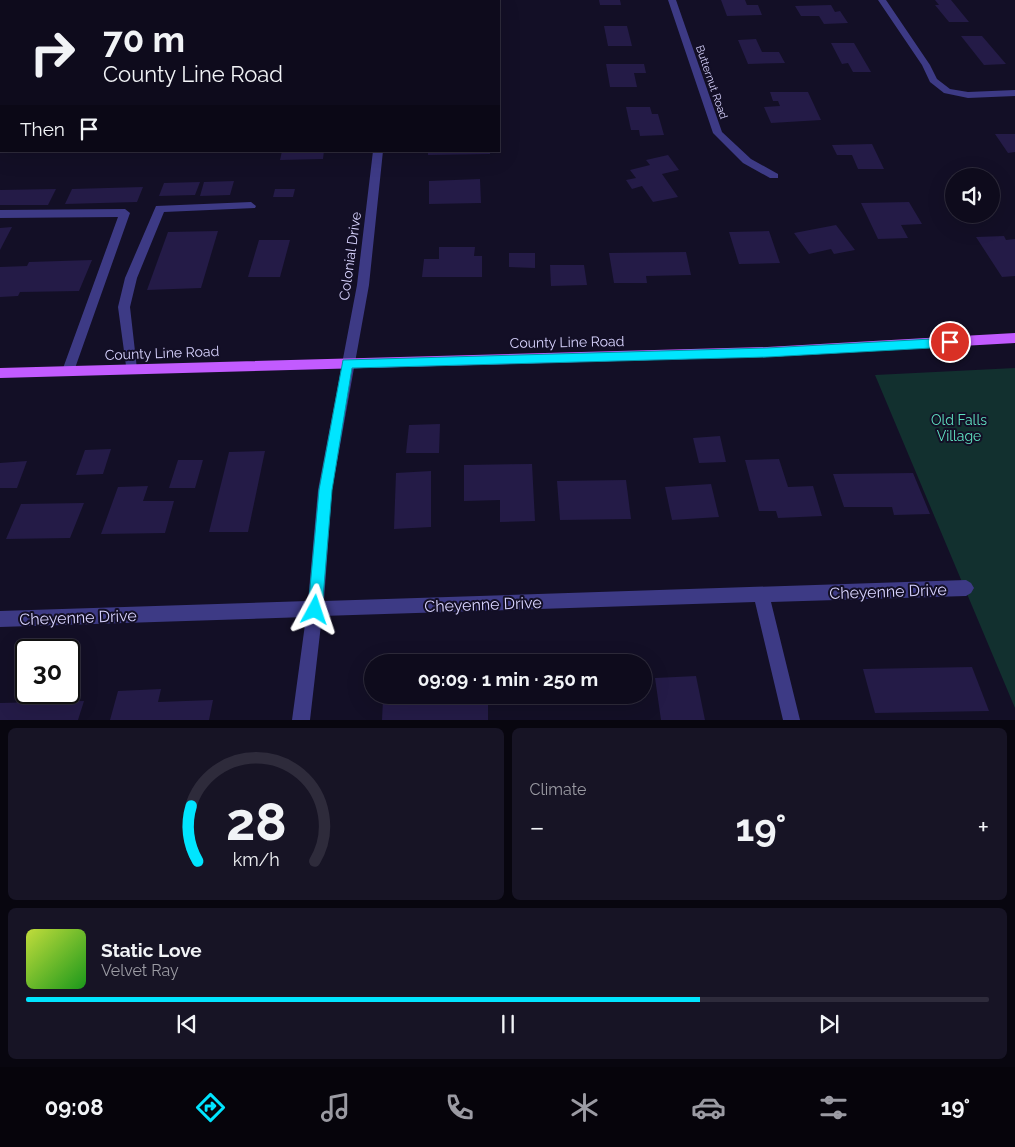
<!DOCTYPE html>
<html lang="en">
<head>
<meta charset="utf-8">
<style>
  body { margin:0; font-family:Raleway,sans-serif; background:#171425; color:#f1f3f6; height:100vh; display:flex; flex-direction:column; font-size:19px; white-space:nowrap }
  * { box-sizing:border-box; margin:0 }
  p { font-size:16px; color:#9b9ba3 }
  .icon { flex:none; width:28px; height:28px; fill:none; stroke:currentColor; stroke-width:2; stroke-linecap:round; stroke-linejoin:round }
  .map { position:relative; height:720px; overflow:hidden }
  .details { display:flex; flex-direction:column; gap:8px; padding:8px; background:#08060f; flex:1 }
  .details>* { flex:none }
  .top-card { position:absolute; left:0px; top:0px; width:500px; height:152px; box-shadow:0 5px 20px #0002,0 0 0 1px #2e2b3b; background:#0e0b1c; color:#f1f3f6; overflow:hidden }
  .controls { position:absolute; left:945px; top:168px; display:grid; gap:10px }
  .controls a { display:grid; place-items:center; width:55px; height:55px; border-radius:50%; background:#0e0b1c; box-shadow:0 5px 20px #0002,0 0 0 1px #2e2b3b; font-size:25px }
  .speed { position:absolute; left:15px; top:639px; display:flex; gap:10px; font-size:25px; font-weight:700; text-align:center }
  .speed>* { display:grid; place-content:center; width:65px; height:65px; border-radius:50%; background:#0e0b1c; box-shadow:0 5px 20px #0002,0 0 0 1px #2e2b3b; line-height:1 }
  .speed .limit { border:2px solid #111; border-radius:8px; background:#fff; color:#111 }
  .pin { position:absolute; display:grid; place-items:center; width:42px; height:42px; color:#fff; margin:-21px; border:2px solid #fff; border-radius:50%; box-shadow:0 1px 5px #0007 }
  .me { position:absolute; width:55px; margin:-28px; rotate:5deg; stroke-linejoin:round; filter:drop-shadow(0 0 4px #0008) }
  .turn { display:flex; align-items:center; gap:18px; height:105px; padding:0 20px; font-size:22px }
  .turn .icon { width:65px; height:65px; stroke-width:2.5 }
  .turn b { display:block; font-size:35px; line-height:42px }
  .then { display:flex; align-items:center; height:48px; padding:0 20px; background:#0003; gap:10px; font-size:19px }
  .big { font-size:38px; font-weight:700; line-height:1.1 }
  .details .tile { flex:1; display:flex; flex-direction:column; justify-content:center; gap:8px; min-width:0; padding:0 18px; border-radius:8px; background:#171425 }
  .details .dial { align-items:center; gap:0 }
  .dial svg { height:130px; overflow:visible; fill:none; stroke:#2e2b3b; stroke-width:7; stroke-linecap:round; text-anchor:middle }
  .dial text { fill:#f1f3f6; stroke:none }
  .song { display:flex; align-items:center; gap:15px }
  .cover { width:60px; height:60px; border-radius:8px; background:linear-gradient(135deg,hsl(70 70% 55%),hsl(120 70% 35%)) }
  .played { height:5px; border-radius:2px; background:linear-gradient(90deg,#00e5ff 70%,#2e2b3b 70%) }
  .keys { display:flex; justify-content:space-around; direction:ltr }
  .heat { display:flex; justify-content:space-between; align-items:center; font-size:28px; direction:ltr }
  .details .tiles { flex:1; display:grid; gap:8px; grid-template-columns:1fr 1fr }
  .tile:last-child { grid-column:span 2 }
  .trip { position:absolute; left:364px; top:654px; width:288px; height:50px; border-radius:25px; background:#0e0b1c; box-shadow:0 5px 20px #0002,0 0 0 1px #2e2b3b; font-weight:700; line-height:50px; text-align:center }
  .tabs { display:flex; height:80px; justify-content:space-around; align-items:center; background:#06040b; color:#9b9ba3 }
  .tabs .icon { width:35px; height:35px }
  .tabs .current { color:#00e5ff }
  .tabs b { font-size:22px; color:#f1f3f6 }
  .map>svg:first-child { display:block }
  .green { fill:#12302f }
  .building { fill:#241b47 }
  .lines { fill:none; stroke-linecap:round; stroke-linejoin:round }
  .minor { fill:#3d3a85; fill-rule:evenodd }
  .major { fill:#c25bff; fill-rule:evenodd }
  .route { fill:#00e5ff; stroke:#0095a6 }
  .labels { text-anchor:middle; stroke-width:4; stroke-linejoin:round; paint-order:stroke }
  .far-street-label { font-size:11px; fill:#d9d4ff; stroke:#130f26 }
  .street-label { font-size:14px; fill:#d9d4ff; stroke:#130f26 }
  .park-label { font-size:14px; fill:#5fe0c0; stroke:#130f26 }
  .near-street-label { font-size:16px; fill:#d9d4ff; stroke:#130f26 }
</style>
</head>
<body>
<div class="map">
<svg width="1015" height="720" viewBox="0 0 1015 720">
  <rect width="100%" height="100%" fill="#130f26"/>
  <!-- green -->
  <polygon class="green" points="1015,368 1015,708 875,375"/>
  <!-- building -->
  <g class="building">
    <polygon points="599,0 620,0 621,5 600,5"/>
    <polygon points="721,0 745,0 747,5 758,5 762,15 727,16"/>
    <polygon points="935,0 951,0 969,22 949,22 935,5 939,5"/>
    <polygon points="831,5 835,12 840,11 848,23 824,24 819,16 801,16 795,6"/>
    <polygon points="604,26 627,26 632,46 608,46"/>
    <polygon points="961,36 982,36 1006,64 984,65"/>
    <polygon points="756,39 762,52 779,52 785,63 748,64 738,40"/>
    <polygon points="831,43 854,43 871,72 853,72 848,63 842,64"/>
    <polygon points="606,64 644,64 646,73 634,73 637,87 610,87"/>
    <polygon points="770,92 808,92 821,120 771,123 764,107 780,106 778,101 773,101"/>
    <polygon points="626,107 650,107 652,114 658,114 664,135 640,136 639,130 631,130"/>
    <polygon points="995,134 1015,134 1015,152 1008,153"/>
    <polygon points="872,144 884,169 858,169 852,155 837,155 832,145"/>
    <polygon points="282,151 324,151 323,159 280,160"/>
    <polygon points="428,151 490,151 490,154 428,155"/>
    <polygon points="668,155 679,170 662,174 678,197 653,202 642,186 632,189 626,180 636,178 630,170 650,165 646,160"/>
    <polygon points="480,179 481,203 429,204 429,181"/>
    <polygon points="234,181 230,195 200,196 204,182"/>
    <polygon points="200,182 195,195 159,196 164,183"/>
    <polygon points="143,187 137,202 65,204 72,189"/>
    <polygon points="56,189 48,205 0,205 0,190"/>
    <polygon points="275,189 295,189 293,197 273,197"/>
    <polygon points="909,202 922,224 901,225 908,238 878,239 861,203"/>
    <polygon points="836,225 855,250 834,254 831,249 809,254 794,233"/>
    <polygon points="12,227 0,250 0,228"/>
    <polygon points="218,231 201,288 147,290 168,232"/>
    <polygon points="769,231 780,263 739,264 729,232"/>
    <polygon points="1004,236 1006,240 1015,239 1015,276 1002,277 976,237"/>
    <polygon points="259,240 290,240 280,277 248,277"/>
    <polygon points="439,247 475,247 474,256 482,256 482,277 422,277 424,259 439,259"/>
    <polygon points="686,252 691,275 646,276 647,283 614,283 609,253"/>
    <polygon points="509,253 535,253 535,268 509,267"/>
    <polygon points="92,260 79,291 20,292 18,296 0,297 0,267 27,266 29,262"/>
    <polygon points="550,265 584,265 587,285 551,286"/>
    <polygon points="440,424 439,453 406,453 409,425"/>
    <polygon points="720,436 726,462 699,463 693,438"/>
    <polygon points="111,449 103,474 76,475 85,450"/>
    <polygon points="265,451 248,532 209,532 229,452"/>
    <polygon points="779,459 788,487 813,486 822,516 778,518 776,511 759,511 745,460"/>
    <polygon points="178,460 203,460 195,488 169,488"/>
    <polygon points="27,461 17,488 0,488 0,463"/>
    <polygon points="532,464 535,521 500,522 500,500 464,501 464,465"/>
    <polygon points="431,471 431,527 394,529 396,473"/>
    <polygon points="913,473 930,514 894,515 892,507 844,507 833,474"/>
    <polygon points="626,480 631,519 560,520 557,481"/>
    <polygon points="711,484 719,517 672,520 665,487"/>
    <polygon points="148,486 143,501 174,501 165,533 101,534 118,487"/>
    <polygon points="84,503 70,538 6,539 21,504"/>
    <polygon points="972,667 989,711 875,713 863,669"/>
    <polygon points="696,676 705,720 661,720 655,678"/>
    <polygon points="161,689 158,702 213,700 209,720 110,720 118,691"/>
    <polygon points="452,695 488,695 488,720 382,720 383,699 452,697"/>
    <polygon points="84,701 78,720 0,720 0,703"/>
  </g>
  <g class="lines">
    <!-- minor -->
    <g class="minor">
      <rect x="390" y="0" width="8" height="1"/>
      <polygon points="668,0 676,0 722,132 751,159 778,174 778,178 770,178 743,163 713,133"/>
      <polygon points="878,0 886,0 930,65 937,79 950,89 968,92 1015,90 1015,96 968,98 944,93 930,82 922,65"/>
      <polygon points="1,56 1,62 0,63 0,57"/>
      <polygon points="373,151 383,151 369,285 332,490 324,601 966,580 971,583 974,588 971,593 966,596 771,602 800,720 783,720 755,602 322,616 310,720 292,720 306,617 0,627 0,611 308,601 318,490 357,285"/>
      <polygon points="251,202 256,206 255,208 164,212 137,278 130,307 137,369 135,373 127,373 118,307 125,278 156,206"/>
      <polygon points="125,209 130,213 74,371 72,375 64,375 62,371 118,217 0,218 0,210"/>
    </g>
    <!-- major -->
    <polygon class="major" points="1015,333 1015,343 767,357 0,378 0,368 767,347"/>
  </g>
  <!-- route -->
  <polygon class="route" points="950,338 956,342 950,347 767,357 352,368 332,490 322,610 320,615 315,617 310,615 308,610 319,490 343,360 767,348"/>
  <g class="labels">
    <!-- far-street labels -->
    <g class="far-street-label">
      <text transform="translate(712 82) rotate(71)" y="4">Butternut Road</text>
    </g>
    <!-- street labels -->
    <g class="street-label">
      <text transform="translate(350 256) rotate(-82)" y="5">Colonial Drive</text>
      <text transform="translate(567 342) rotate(-1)" y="5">County Line Road</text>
      <text transform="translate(162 353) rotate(-2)" y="5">County Line Road</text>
    </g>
    <!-- park labels -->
    <g class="park-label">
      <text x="959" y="425">Old Falls<tspan x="959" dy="16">Village</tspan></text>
    </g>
    <!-- near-street labels -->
    <g class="near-street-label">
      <text transform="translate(888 591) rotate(-2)" y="6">Cheyenne Drive</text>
      <text transform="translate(483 604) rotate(-2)" y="6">Cheyenne Drive</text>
      <text transform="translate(78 617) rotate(-2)" y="6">Cheyenne Drive</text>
    </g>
  </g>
</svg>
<div class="controls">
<a><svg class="icon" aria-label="sound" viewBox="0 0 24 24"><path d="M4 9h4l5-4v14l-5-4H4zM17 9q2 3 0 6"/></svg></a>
</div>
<div class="speed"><div class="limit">30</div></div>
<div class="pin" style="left:950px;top:342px;background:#d93025"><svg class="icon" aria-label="arrive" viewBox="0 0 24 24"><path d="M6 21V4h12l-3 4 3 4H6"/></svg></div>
<svg class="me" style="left:315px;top:610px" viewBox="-20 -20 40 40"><path d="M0-17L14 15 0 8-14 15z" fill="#00e5ff" stroke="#fff" stroke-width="4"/></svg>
<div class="trip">09:09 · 1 min · 250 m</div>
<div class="top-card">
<div class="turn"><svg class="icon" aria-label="right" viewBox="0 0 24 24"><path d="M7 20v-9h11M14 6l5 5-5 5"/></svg><div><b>70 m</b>County Line Road</div></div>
<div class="then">Then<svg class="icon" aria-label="arrive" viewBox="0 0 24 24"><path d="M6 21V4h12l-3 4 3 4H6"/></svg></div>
</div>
</div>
<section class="details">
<div class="tiles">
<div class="tile dial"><svg viewBox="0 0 100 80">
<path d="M14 69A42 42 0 1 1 86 69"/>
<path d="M14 69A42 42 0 0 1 10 35" stroke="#00e5ff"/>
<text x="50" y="56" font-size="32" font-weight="700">28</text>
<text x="50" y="72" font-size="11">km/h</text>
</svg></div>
<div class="tile"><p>Climate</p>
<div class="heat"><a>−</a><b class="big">19°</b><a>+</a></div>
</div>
<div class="tile">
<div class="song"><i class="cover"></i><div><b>Static Love</b><p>Velvet Ray</p></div></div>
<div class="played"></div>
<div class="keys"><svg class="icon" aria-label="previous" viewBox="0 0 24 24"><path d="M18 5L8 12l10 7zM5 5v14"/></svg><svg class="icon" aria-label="pause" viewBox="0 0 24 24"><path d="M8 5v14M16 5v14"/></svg><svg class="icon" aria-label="next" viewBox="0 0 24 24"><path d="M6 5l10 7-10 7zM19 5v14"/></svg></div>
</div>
</div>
</section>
<nav class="tabs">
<b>09:08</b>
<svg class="icon current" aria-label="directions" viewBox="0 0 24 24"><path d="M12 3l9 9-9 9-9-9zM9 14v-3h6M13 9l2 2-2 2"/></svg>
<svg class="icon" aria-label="music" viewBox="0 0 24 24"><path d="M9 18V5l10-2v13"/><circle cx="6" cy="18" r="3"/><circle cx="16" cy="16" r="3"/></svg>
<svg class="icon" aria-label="phone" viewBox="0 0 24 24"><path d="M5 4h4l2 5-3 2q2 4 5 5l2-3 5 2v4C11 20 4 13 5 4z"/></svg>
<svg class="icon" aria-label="climate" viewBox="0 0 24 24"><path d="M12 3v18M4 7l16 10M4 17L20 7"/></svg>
<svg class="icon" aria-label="car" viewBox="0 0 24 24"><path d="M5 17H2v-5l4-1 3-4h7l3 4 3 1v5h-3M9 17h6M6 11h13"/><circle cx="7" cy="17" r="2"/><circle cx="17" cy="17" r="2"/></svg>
<svg class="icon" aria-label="filters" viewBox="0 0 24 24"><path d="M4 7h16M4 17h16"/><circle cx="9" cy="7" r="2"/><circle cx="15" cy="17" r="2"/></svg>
<b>19°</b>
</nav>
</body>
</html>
